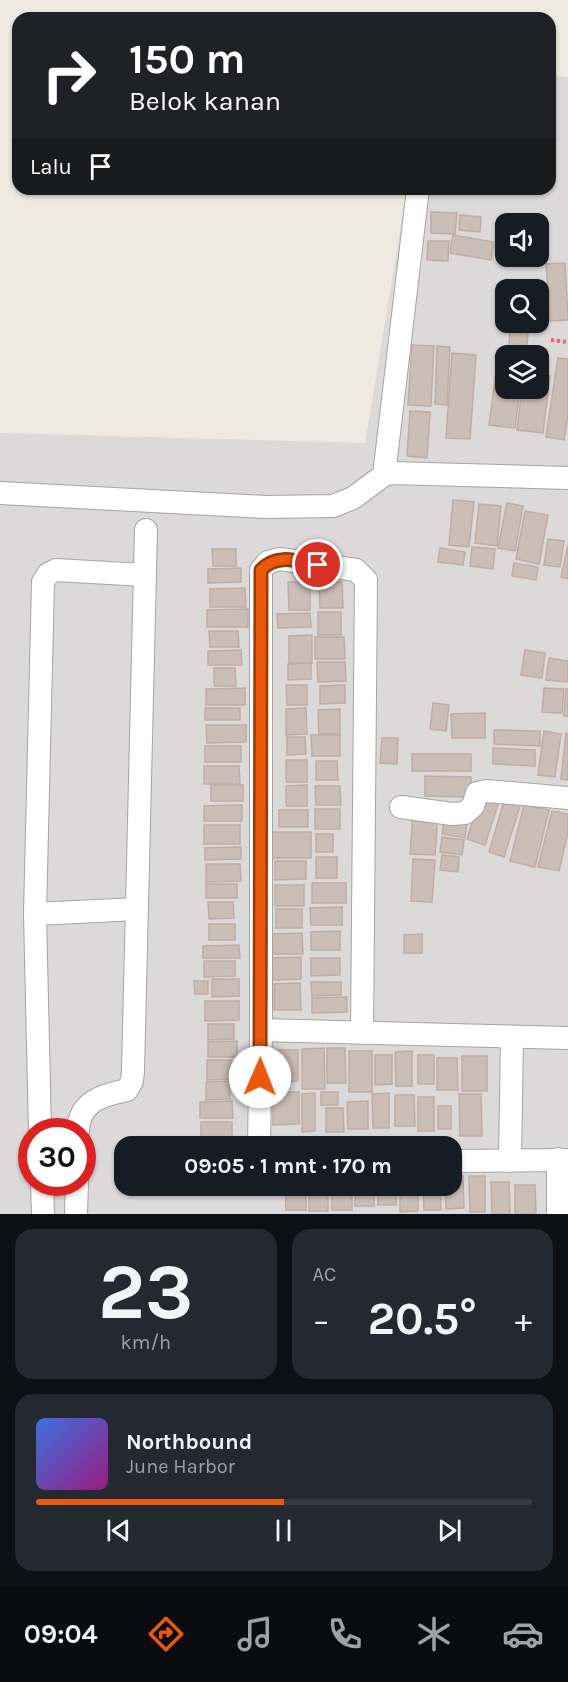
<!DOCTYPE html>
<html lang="id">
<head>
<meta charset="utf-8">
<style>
  body { margin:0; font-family:Karla,sans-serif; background:#242831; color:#f1f3f6; height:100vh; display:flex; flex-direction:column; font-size:22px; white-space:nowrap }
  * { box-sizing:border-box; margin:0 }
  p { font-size:20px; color:#9ea1a6 }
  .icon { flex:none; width:33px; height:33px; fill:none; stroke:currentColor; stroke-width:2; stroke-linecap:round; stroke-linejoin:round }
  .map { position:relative; height:1214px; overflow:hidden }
  .sheet { display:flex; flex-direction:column; gap:15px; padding:15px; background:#0d0f14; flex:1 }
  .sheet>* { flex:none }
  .guide { position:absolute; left:12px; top:12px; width:544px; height:183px; border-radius:18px; box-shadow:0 2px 4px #0004; background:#202124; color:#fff; overflow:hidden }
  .controls { position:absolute; left:495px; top:213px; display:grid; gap:12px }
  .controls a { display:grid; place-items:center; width:54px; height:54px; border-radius:12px; background:#171b24; box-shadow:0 2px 4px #0004; font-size:30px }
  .speed { position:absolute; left:18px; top:1118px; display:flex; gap:12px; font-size:30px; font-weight:700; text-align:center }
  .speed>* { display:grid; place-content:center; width:78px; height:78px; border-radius:50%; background:#171b24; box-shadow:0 2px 4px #0004; line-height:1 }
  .speed .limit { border:9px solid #d22; background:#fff; color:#111 }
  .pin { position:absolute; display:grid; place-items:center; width:51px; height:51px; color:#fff; margin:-26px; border:3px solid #fff; border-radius:50%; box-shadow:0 2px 6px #0007 }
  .me { position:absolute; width:66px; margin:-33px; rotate:1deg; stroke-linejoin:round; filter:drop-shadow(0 0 4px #0008) }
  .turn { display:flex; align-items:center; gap:21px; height:126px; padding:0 18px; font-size:27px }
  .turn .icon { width:78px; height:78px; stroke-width:2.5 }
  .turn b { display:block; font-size:42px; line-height:51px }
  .then { display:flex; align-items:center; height:57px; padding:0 18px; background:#0003; gap:12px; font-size:22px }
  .big { font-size:45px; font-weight:700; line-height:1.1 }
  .sheet .tile { flex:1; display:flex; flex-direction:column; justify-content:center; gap:9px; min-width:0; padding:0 21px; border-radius:18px; background:#242831 }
  .sheet .dial { align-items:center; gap:0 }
  .dial b { font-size:78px; line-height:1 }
  .song { display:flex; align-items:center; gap:18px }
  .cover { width:72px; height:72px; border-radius:9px; background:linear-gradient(135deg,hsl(220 70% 55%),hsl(310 70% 35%)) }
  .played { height:6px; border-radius:3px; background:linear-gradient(90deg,#ea580c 50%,#363941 50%) }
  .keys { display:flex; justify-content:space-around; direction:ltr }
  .heat { display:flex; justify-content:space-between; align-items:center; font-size:33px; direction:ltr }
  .sheet .tiles { flex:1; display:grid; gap:15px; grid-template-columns:1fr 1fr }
  .tile:last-child { grid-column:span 2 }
  .trip { position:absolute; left:114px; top:1136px; width:348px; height:60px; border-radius:18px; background:#171b24; box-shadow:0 2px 4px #0004; font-weight:700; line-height:60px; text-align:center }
  .dock { display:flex; height:96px; justify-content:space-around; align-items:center; background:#090b0e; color:#9ea1a6 }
  .dock .icon { width:42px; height:42px }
  .dock .on { color:#ea580c }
  .dock b { font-size:27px; color:#f1f3f6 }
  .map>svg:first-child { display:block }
  .residential { fill:#dbd9da; fill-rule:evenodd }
  .building { fill:#cbbeb7; stroke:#c1aca3; stroke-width:1.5 }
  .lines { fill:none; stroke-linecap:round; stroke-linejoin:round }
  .street-casing { stroke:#a4a4a4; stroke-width:24 }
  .path { stroke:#ff6266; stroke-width:4; stroke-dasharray:3 3; stroke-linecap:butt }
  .street { stroke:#fff; stroke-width:22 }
  .route-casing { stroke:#983908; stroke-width:15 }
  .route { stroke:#ea580c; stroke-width:10 }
</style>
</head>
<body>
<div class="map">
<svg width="568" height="1214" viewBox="0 0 568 1214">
  <rect width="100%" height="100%" fill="#efe9e1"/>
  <!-- residential -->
  <path class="residential" d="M551,75L568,77V1214H0V433L365,443L407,189H550ZM506,224H538V256H506ZM506,290H538V322H506ZM506,356H538V388H506ZM32,1131H82V1182H32ZM124,1146H452V1185H124Z"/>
  <!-- building -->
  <g class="building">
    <polygon points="431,212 457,213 455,234 431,233"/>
    <polygon points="460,215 481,217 480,232 459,230"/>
    <polygon points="453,235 494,242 491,260 450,253"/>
    <polygon points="428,241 449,241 448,261 427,260"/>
    <polygon points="565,263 568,320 550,321 546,264"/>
    <polygon points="510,331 528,332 526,356 508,356"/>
    <polygon points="412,345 434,346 431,406 408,405"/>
    <polygon points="437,346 450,347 447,405 435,404"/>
    <polygon points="452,353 476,355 470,439 446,438"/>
    <polygon points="558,358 568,359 568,415 564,440 546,437"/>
    <polygon points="497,365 506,366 506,388 520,388 515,428 489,425"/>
    <polygon points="538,375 550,376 543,433 517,430 522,388 538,388"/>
    <polygon points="410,411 430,412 427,458 407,456"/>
    <polygon points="453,500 474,502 469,547 449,545"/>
    <polygon points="507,503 523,506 515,551 498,548"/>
    <polygon points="479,504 501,506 497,546 475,543"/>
    <polygon points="525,511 548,515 539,564 516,559"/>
    <polygon points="548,539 564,541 560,567 544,565"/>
    <polygon points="568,545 568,579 561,577"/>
    <polygon points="472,547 495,549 493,569 470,566"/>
    <polygon points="440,548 465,552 463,565 438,562"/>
    <polygon points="212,549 236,549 236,566 213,566"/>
    <polygon points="514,563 538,567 536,580 512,576"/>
    <polygon points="241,568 241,582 208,583 208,569"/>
    <polygon points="310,581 310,610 289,610 288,582"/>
    <polygon points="319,582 342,582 343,608 320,608"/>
    <polygon points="245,588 246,607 210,607 210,589"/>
    <polygon points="248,609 248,627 207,627 207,610"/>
    <rect x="318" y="612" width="23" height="23"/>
    <polygon points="310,613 311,627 278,628 277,614"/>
    <polygon points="209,631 238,631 239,647 210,647"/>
    <polygon points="312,635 312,663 289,663 289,636"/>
    <polygon points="315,637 344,637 345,659 315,659"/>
    <polygon points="241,650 242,665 208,665 208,651"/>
    <polygon points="525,650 545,653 542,678 521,675"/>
    <polygon points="549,658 568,661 568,682 546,680"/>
    <polygon points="317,662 345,662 346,681 318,682"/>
    <polygon points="311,663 311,679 288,680 288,664"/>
    <polygon points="214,668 235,668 236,686 214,686"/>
    <polygon points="286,685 307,685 307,705 287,705"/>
    <polygon points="345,685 345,703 320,704 320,686"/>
    <polygon points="245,688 245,705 206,705 206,689"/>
    <polygon points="544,688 564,689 562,713 542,712"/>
    <polygon points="566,689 568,689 568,716 564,716"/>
    <polygon points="433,703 449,705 446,731 430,729"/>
    <rect x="205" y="708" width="35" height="12"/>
    <polygon points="306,708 307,734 286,735 286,709"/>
    <polygon points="340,709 340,734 319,734 318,710"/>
    <polygon points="485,713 485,738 452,738 451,714"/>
    <polygon points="206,725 246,725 246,742 207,743"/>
    <polygon points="494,730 540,731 540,746 494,744"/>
    <polygon points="544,731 561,734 555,777 538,775"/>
    <polygon points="566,733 568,734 568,780 561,779"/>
    <polygon points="311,735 340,735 340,756 312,756"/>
    <polygon points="287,737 305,737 306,754 287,755"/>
    <polygon points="382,738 398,738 397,764 380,763"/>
    <rect x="205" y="746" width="36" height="16"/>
    <polygon points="493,748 535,750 535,766 493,764"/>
    <rect x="412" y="754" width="59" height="17"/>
    <rect x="286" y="760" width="21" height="22"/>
    <polygon points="316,761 337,761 338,780 316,780"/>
    <polygon points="204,766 239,766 240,784 204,784"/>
    <polygon points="425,776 471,777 471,797 425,796"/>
    <rect x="211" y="785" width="32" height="16"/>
    <polygon points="307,785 307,806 286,806 286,786"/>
    <polygon points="315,786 340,786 341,805 316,805"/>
    <polygon points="481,796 499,801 485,845 467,839"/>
    <polygon points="505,798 521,803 504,857 489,852"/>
    <polygon points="242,805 242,821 204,821 204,806"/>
    <polygon points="524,805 549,810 535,867 510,861"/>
    <rect x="315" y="809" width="25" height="20"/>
    <rect x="279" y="810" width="29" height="17"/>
    <polygon points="413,811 438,812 435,855 410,854"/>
    <polygon points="552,811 568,814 568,832 559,871 538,867"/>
    <polygon points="445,818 467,821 465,838 442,834"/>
    <rect x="204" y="825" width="36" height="19"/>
    <rect x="272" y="832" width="39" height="26"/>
    <rect x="316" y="834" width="17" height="18"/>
    <polygon points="442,837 464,840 462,855 440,852"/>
    <polygon points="241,847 241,859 205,860 205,848"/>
    <polygon points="442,855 459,857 458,872 440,870"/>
    <rect x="316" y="857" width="21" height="21"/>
    <polygon points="413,859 435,860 432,902 411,901"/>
    <polygon points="275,861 306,861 306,879 275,880"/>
    <polygon points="206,864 240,864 241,881 206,882"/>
    <rect x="312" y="883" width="34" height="20"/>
    <rect x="206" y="884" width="31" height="14"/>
    <rect x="275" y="885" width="29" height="21"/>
    <polygon points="208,902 233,902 234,918 209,919"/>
    <polygon points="342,907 342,925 311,925 310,908"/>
    <rect x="276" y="909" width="26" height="19"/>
    <rect x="209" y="924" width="26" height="16"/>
    <polygon points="340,931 340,950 311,950 311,932"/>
    <polygon points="302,933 303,954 273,954 272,934"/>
    <polygon points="422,934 422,953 404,953 404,935"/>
    <polygon points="239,945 240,958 203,958 203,946"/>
    <polygon points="301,957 301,979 273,980 272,958"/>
    <polygon points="311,958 340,958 340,975 311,976"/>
    <polygon points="204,961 235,961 235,976 204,977"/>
    <polygon points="212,979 239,979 239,996 212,997"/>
    <polygon points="194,981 208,981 208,994 195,994"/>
    <polygon points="311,982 341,982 341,995 312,996"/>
    <polygon points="300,983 301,1010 274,1010 274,984"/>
    <polygon points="347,997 347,1012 312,1013 312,998"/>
    <polygon points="205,1001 239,1001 239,1020 205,1021"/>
    <polygon points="208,1024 234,1024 234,1039 208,1040"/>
    <polygon points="237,1041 237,1057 208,1057 208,1042"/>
    <polygon points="324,1048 325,1089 302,1089 302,1049"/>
    <polygon points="327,1048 345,1048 346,1083 327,1083"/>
    <polygon points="270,1050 298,1050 298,1081 270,1082"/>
    <rect x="349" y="1051" width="23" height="41"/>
    <polygon points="412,1051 412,1086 396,1086 395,1052"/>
    <polygon points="375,1055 392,1055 392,1084 375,1085"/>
    <rect x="418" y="1055" width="16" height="29"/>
    <rect x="462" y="1056" width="25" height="35"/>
    <polygon points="437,1058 457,1058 458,1090 437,1090"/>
    <polygon points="207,1060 232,1060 232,1079 207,1080"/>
    <polygon points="229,1081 230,1099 206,1100 206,1082"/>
    <polygon points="273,1092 299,1092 299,1124 273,1125"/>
    <rect x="321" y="1092" width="17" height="13"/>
    <polygon points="315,1093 315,1131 302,1132 302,1094"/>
    <polygon points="389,1093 389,1128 373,1128 372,1094"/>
    <polygon points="459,1094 481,1094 482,1136 460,1136"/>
    <polygon points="395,1095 414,1095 415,1126 395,1126"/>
    <rect x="418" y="1097" width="16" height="34"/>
    <polygon points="232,1101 233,1118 200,1118 200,1102"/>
    <polygon points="368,1101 368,1129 348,1129 347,1102"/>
    <rect x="438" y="1106" width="13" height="23"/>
    <polygon points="326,1108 343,1108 344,1132 326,1132"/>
    <polygon points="201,1122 232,1122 232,1143 201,1144"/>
    <polygon points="463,1176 464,1208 446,1209 445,1185 452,1185 452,1177"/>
    <polygon points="469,1176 485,1176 485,1212 470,1212"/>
    <polygon points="491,1182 509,1182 510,1214 492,1214"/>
    <polygon points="285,1185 306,1185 306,1210 286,1210"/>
    <rect x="309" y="1185" width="19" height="26"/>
    <rect x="332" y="1185" width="20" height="25"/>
    <rect x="355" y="1185" width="19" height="21"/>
    <rect x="378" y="1185" width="18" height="20"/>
    <polygon points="400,1185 418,1185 418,1211 400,1212"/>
    <polygon points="423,1185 440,1185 441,1210 424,1210"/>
    <polygon points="515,1185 535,1185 536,1214 515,1214"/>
  </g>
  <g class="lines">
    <defs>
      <g id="street">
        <polyline points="384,475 418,189"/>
        <polyline points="0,493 266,507 333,506 353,498 384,475 391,473 568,478"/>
        <polyline points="401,807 452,814 465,813 473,806 477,793 487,791 568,798"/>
        <polyline points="35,914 137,909"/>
        <polyline points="261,1030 568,1038"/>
        <polyline points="40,1131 35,914 43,582 48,574 56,570 144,575"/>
        <path d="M78,1131C79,1101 103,1095 127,1090L132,1081L133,1071L146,530"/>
        <polyline points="259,1146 261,1030 261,570 268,562 280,559 356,570 366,580 362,1033"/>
        <polyline points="452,1161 568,1160"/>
        <polyline points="510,1161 512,1037"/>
        <polyline points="42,1182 43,1214"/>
        <polyline points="76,1214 77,1182"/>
        <polyline points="558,1214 558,1159"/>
      </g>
    </defs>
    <!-- street casing -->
    <use href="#street" class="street-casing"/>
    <!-- path -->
    <polyline class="path" points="551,340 568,342"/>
    <!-- street -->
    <use href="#street" class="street"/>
  </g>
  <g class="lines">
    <defs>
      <path id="route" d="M260,1077L261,570C277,553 297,561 318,565"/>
    </defs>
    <!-- route casing -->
    <use href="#route" class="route-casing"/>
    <!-- route -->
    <use href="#route" class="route"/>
  </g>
</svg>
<div class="controls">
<a><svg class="icon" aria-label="sound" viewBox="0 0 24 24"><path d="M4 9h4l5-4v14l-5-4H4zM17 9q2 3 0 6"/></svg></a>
<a><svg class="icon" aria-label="search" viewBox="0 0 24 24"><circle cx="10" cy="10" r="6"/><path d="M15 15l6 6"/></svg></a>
<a><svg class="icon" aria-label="layers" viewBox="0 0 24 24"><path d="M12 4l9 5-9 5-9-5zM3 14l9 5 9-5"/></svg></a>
</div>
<div class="speed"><div class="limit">30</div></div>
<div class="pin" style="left:318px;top:565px;background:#d93025"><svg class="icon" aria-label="arrive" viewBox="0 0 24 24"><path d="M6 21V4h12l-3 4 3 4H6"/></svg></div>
<svg class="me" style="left:260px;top:1077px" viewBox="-20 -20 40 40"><circle r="19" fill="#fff"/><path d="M0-13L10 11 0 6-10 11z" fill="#ea580c"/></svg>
<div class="trip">09:05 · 1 mnt · 170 m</div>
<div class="guide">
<div class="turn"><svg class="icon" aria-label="right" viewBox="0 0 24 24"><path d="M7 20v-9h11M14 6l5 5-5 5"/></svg><div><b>150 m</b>Belok kanan</div></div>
<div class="then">Lalu<svg class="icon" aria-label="arrive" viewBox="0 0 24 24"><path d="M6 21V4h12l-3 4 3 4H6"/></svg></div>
</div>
</div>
<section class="sheet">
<div class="tiles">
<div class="tile dial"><b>23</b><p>km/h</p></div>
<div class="tile"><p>AC</p>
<div class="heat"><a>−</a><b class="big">20.5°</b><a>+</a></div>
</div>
<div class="tile">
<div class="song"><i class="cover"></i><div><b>Northbound</b><p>June Harbor</p></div></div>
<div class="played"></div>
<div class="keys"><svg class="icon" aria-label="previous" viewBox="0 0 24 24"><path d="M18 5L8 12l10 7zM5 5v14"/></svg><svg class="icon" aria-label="pause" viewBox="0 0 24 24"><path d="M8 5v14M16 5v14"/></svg><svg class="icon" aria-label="next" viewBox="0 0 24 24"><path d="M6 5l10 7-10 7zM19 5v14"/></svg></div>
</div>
</div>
</section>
<nav class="dock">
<b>09:04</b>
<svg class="icon on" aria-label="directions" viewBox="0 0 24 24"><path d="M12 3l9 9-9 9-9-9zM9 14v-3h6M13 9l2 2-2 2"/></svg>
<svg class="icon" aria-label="music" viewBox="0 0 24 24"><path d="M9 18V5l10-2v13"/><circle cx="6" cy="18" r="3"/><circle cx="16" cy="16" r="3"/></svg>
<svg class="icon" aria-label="phone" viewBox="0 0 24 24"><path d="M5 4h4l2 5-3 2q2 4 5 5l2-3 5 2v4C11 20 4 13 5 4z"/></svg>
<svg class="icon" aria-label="climate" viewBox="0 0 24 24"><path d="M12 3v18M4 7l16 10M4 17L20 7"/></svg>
<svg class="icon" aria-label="car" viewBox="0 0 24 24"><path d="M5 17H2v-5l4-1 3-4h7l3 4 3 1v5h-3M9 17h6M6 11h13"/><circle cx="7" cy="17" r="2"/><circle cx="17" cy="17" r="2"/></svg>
</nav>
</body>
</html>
